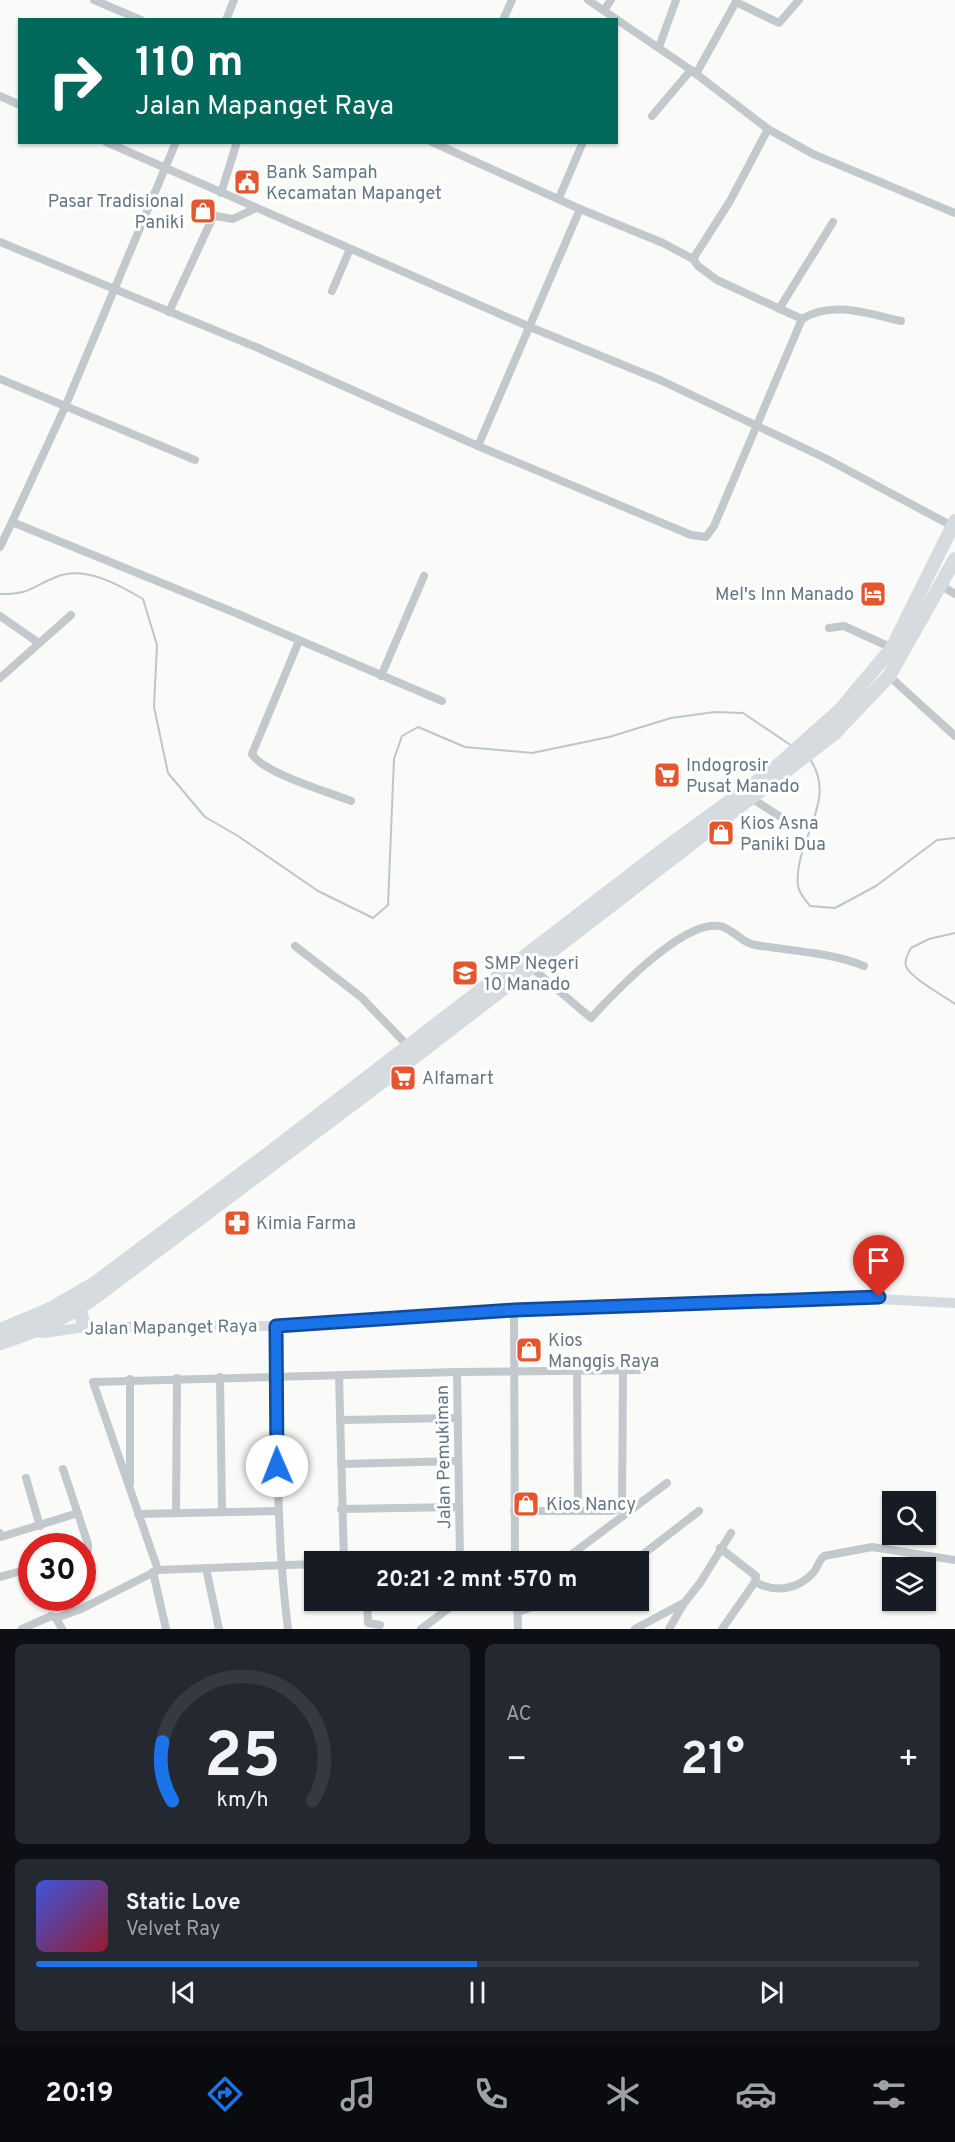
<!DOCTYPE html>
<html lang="id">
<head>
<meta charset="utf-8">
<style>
  body { margin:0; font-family:Overpass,sans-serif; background:#242831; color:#f1f3f6; height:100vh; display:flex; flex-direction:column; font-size:22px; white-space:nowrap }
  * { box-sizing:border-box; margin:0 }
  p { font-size:20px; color:#9ea1a6 }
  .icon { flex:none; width:33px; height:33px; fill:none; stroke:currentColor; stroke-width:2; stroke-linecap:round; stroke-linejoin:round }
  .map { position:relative; height:1629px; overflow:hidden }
  .sheet { display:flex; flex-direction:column; gap:15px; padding:15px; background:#0d0f14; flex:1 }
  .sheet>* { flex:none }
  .banner { position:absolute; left:18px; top:18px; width:600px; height:126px; border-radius:0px; box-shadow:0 2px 4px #0004; background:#00695c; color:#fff; overflow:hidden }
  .controls { position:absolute; left:882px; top:1491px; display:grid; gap:12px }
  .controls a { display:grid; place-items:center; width:54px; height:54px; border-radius:0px; background:#171b24; box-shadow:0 2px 4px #0004; font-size:30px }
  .speed { position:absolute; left:18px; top:1533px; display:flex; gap:12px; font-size:30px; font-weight:700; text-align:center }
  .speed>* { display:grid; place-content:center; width:78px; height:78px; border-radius:50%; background:#171b24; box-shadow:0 2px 4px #0004; line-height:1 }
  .speed .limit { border:9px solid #d22; background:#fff; color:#111 }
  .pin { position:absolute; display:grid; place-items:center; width:51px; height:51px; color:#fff; margin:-62px -26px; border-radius:50% 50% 50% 0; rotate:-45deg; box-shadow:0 0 6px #0007 }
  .pin .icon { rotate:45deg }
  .me { position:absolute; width:66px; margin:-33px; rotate:359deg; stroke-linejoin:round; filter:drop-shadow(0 0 4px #0008) }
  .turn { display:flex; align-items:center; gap:21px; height:126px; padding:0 18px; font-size:27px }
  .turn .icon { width:78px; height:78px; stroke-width:2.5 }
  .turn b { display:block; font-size:42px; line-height:51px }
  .big { font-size:45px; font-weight:700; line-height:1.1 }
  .sheet .card { flex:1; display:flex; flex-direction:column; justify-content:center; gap:9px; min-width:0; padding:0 21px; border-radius:9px; background:#242831 }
  .sheet .dial { align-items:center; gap:0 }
  .dial svg { height:156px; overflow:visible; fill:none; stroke:#363941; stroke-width:7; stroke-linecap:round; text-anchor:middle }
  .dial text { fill:#f1f3f6; stroke:none }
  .song { display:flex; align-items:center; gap:18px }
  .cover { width:72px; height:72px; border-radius:9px; background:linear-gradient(135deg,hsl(230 70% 55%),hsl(350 70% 35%)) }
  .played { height:6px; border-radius:3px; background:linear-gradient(90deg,#1a73e8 50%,#363941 50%) }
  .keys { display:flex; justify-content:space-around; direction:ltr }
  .heat { display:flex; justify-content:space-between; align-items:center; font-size:33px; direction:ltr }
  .sheet .tiles { flex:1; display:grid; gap:15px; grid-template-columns:1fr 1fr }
  .card:last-child { grid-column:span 2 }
  .trip { position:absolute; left:304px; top:1551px; width:345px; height:60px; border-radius:0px; background:#171b24; box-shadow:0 2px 4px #0004; font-weight:700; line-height:60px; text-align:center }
  .dock { display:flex; height:96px; justify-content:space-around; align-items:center; background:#090b0e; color:#9ea1a6 }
  .dock .icon { width:42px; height:42px }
  .dock .on { color:#1a73e8 }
  .dock b { font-size:27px; color:#f1f3f6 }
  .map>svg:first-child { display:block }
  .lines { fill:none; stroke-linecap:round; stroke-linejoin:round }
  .stream { stroke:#bbc7cb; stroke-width:2 }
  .street { stroke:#c3c8cc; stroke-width:8 }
  .secondary { stroke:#d6dbdf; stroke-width:10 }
  .highway { stroke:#d6dbdf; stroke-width:14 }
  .route-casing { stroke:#114b97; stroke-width:15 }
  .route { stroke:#1a73e8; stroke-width:10 }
  .labels { text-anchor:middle; stroke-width:6; stroke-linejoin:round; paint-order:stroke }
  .poi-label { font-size:18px; fill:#657683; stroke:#fff; text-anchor:start }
  .street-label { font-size:18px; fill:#657683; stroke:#fff }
</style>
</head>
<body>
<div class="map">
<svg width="955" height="1629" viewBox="0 0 955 1629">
  <rect width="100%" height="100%" fill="#fafaf8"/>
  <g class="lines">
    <!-- stream -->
    <g class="stream">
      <path d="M0,594C29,595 31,587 56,577C85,565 119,585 143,599L157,645L154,707L168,773L205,817L238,836L318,891L373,918L388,905L394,759L402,736L418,727L465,747L532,753L609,737L671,718L715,712L743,713L792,746"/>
      <path d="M809,758C840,800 793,841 798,886C799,893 806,901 810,906L835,908L876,886L937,840L955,838"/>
      <path d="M955,933L929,939L911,948C908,953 904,960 906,966C910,978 944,996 955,1004"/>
    </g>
    <!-- street -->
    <g class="street">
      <polyline points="94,0 141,20"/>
      <polyline points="588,0 691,70 768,129 730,201 693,259"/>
      <polyline points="736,2 779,23 799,0"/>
      <polyline points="604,10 611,0"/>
      <polyline points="226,20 234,0"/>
      <polyline points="503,20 512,0"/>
      <polyline points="659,47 676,0"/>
      <polyline points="696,74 737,0"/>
      <polyline points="0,96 20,105"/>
      <polyline points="652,116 691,70"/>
      <polyline points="768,129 813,154 955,213"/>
      <polyline points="106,142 530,327 660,380 825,458 952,526"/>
      <polyline points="176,142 65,407 12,522 238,614 442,701"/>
      <polyline points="432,142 580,209"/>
      <polyline points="221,193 237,142"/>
      <polyline points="559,198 583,142"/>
      <polygon points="580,209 663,243 693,259 698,266 717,280 802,319 714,526 706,537 691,535 478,446"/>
      <polyline points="0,242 256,347 478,446"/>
      <polyline points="332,291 350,249"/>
      <polyline points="779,309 833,222"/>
      <polyline points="169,312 212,219 216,216 233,219 256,208"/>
      <path d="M802,319C832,300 869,314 901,321"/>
      <polyline points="0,379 195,460"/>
      <polyline points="0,547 12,522"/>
      <polyline points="942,586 955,594"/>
      <polyline points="0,616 39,643"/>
      <polyline points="829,628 844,626 892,648"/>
      <path d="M299,641L252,754C263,773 329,792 351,801"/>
      <polyline points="381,676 424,576"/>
      <polyline points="889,676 955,736"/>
      <polyline points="0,678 71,615"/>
      <polyline points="751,798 795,826"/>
      <polyline points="295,946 361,997 408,1046"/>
      <path d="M532,968L591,1018C615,992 683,920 719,926C733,928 741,943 755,945C792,951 829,952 864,966"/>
      <polyline points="514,1310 515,1562"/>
      <path d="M276,1326C278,1427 275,1528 288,1629"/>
      <polyline points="577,1371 578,1510"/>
      <polyline points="339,1375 344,1562"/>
      <polyline points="220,1377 222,1512"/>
      <polyline points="340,1420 458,1418"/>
      <polyline points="341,1464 458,1461"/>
      <polyline points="63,1469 88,1544 88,1550 82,1554"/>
      <polyline points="26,1478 40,1526"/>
      <polyline points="130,1483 130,1379"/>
      <polyline points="341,1509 459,1507"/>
      <polyline points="514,1511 612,1511 622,1508 623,1370"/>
      <polyline points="176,1513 177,1378"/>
      <polyline points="138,1514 278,1511"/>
      <polyline points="0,1533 1,1537 78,1513"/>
      <polyline points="720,1548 756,1576 755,1582 722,1629"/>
      <polyline points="460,1562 457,1372 644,1370"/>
      <polyline points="482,1562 568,1557 667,1483"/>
      <polyline points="633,1562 699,1511"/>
      <polyline points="206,1568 219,1629"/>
      <polyline points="158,1570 93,1382 457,1372"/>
      <polyline points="153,1572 166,1629"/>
      <polyline points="0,1577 32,1568"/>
      <path d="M755,1582C775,1593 797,1590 813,1573C818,1568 818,1561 824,1556L872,1547L955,1560"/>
      <polyline points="367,1600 368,1623 380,1625"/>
      <polyline points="517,1600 518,1629"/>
      <polyline points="518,1612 552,1600"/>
      <polyline points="56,1618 81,1609 158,1570 315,1564"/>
      <polyline points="22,1629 51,1616 56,1618 62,1629"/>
      <polyline points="421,1629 460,1600"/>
      <polyline points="635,1629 685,1602 700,1583 731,1533"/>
      <polyline points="669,1629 683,1605"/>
    </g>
    <!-- secondary -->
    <polyline class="secondary" points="36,1328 37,1332 44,1333 85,1327 276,1326 514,1310 839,1297 955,1303"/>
    <!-- highway -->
    <g class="highway">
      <polyline points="79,1309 85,1327"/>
      <polyline points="0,1330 48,1310 95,1283 269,1153 659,853 775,768 840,710 892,648 955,521"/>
      <path d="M0,1343C35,1332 68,1317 98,1295L386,1079L835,733L889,676L955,559"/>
    </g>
  </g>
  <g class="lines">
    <defs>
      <polyline id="route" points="277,1466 276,1326 514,1310 879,1297"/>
    </defs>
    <!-- route casing -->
    <use href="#route" class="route-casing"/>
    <!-- route -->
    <use href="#route" class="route"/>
  </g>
  <!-- icons -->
  <defs>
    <symbol id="civic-square" viewBox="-11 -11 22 22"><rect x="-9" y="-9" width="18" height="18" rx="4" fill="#e4572e" stroke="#fff"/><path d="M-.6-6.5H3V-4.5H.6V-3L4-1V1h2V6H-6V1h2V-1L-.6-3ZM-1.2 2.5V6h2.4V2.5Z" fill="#fff"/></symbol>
    <symbol id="shop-square" viewBox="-11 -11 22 22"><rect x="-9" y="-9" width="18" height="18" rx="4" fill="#e4572e" stroke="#fff"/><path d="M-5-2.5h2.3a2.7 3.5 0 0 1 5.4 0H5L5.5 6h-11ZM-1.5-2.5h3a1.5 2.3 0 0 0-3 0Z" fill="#fff"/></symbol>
    <symbol id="hotel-square" viewBox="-11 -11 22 22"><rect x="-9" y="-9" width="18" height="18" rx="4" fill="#e4572e" stroke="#fff"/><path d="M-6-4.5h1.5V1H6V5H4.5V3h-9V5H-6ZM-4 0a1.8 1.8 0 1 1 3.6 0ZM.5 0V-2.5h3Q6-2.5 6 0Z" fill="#fff"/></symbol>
    <symbol id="supermarket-square" viewBox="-11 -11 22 22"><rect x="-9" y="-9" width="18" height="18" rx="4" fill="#e4572e" stroke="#fff"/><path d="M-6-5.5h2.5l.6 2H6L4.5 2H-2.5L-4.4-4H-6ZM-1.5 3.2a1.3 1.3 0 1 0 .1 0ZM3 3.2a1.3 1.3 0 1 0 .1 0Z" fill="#fff"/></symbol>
    <symbol id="school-square" viewBox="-11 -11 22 22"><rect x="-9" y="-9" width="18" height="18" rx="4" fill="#e4572e" stroke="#fff"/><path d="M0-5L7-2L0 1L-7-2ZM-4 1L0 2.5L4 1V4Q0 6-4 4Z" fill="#fff"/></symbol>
    <symbol id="pharmacy-square" viewBox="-11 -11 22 22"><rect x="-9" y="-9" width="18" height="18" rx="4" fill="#e4572e" stroke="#fff"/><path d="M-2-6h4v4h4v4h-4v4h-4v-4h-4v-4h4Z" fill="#fff"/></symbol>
  </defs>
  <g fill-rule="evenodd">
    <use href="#civic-square" x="232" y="167" width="30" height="30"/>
    <use href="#shop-square" x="188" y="196" width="30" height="30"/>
    <use href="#hotel-square" x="858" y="579" width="30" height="30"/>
    <use href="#supermarket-square" x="652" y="760" width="30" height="30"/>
    <use href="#shop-square" x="706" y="818" width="30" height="30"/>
    <use href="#school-square" x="450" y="958" width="30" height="30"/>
    <use href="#supermarket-square" x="388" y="1063" width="30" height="30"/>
    <use href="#pharmacy-square" x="222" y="1208" width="30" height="30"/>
    <use href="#shop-square" x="514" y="1335" width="30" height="30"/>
    <use href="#shop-square" x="511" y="1489" width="30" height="30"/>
  </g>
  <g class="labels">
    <!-- poi labels -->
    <g class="poi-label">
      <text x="266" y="178">Bank Sampah<tspan x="266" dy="21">Kecamatan Mapanget</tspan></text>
      <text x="184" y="207" text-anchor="end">Pasar Tradisional<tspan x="184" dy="21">Paniki</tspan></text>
      <text x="854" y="600" text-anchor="end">Mel's Inn Manado</text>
      <text x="686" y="771">Indogrosir<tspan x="686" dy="21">Pusat Manado</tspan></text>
      <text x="740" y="829">Kios Asna<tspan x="740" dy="21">Paniki Dua</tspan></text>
      <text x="484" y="969">SMP Negeri<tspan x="484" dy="21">10 Manado</tspan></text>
      <text x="422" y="1084">Alfamart</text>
      <text x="256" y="1229">Kimia Farma</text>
      <text x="548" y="1346">Kios<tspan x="548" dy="21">Manggis Raya</tspan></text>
      <text x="546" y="1510">Kios Nancy</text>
    </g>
    <!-- street labels -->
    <g class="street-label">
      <text transform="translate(171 1327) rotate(-1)" y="6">Jalan Mapanget Raya</text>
      <text transform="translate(443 1457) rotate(-91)" y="6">Jalan Pemukiman</text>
    </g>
  </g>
</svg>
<div class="controls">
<a><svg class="icon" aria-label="search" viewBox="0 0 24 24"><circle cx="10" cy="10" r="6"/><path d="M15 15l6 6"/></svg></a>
<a><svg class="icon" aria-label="layers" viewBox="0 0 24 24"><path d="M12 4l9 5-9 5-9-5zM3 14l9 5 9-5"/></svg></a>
</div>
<div class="speed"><div class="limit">30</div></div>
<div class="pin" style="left:879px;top:1297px;background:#d93025"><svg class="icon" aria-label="arrive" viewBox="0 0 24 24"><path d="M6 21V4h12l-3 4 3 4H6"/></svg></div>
<svg class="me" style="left:277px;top:1466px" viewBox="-20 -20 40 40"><circle r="19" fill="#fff"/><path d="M0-13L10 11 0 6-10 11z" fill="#1a73e8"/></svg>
<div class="trip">20:21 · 2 mnt · 570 m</div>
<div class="banner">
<div class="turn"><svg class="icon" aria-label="right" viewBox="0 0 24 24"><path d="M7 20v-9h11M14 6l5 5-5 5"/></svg><div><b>110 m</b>Jalan Mapanget Raya</div></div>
</div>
</div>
<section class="sheet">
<div class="tiles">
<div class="card dial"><svg viewBox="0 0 100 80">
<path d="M14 69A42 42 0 1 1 86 69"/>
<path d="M14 69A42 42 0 0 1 9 39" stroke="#1a73e8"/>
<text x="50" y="56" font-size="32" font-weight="700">25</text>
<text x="50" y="72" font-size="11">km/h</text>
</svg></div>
<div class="card"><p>AC</p>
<div class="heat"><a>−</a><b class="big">21°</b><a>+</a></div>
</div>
<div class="card">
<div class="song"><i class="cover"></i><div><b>Static Love</b><p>Velvet Ray</p></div></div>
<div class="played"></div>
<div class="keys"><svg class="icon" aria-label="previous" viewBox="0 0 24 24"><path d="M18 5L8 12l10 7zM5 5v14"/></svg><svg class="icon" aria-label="pause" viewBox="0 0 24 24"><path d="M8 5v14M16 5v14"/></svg><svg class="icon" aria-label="next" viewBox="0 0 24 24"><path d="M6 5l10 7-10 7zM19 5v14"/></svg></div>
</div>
</div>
</section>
<nav class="dock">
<b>20:19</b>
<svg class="icon on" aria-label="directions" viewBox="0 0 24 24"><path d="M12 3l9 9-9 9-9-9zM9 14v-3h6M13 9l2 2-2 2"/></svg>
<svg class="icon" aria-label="music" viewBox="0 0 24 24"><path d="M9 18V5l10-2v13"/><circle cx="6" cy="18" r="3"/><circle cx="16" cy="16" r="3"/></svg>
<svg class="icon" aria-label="phone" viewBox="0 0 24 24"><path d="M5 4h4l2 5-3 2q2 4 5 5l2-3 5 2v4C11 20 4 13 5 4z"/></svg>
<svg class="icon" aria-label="climate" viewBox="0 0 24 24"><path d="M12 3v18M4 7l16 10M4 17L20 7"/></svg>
<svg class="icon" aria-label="car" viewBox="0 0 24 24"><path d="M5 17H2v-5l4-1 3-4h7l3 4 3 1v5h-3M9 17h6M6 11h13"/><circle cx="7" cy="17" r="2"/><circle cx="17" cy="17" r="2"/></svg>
<svg class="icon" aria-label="filters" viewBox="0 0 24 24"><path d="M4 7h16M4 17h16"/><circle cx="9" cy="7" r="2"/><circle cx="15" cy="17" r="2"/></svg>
</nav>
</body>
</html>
